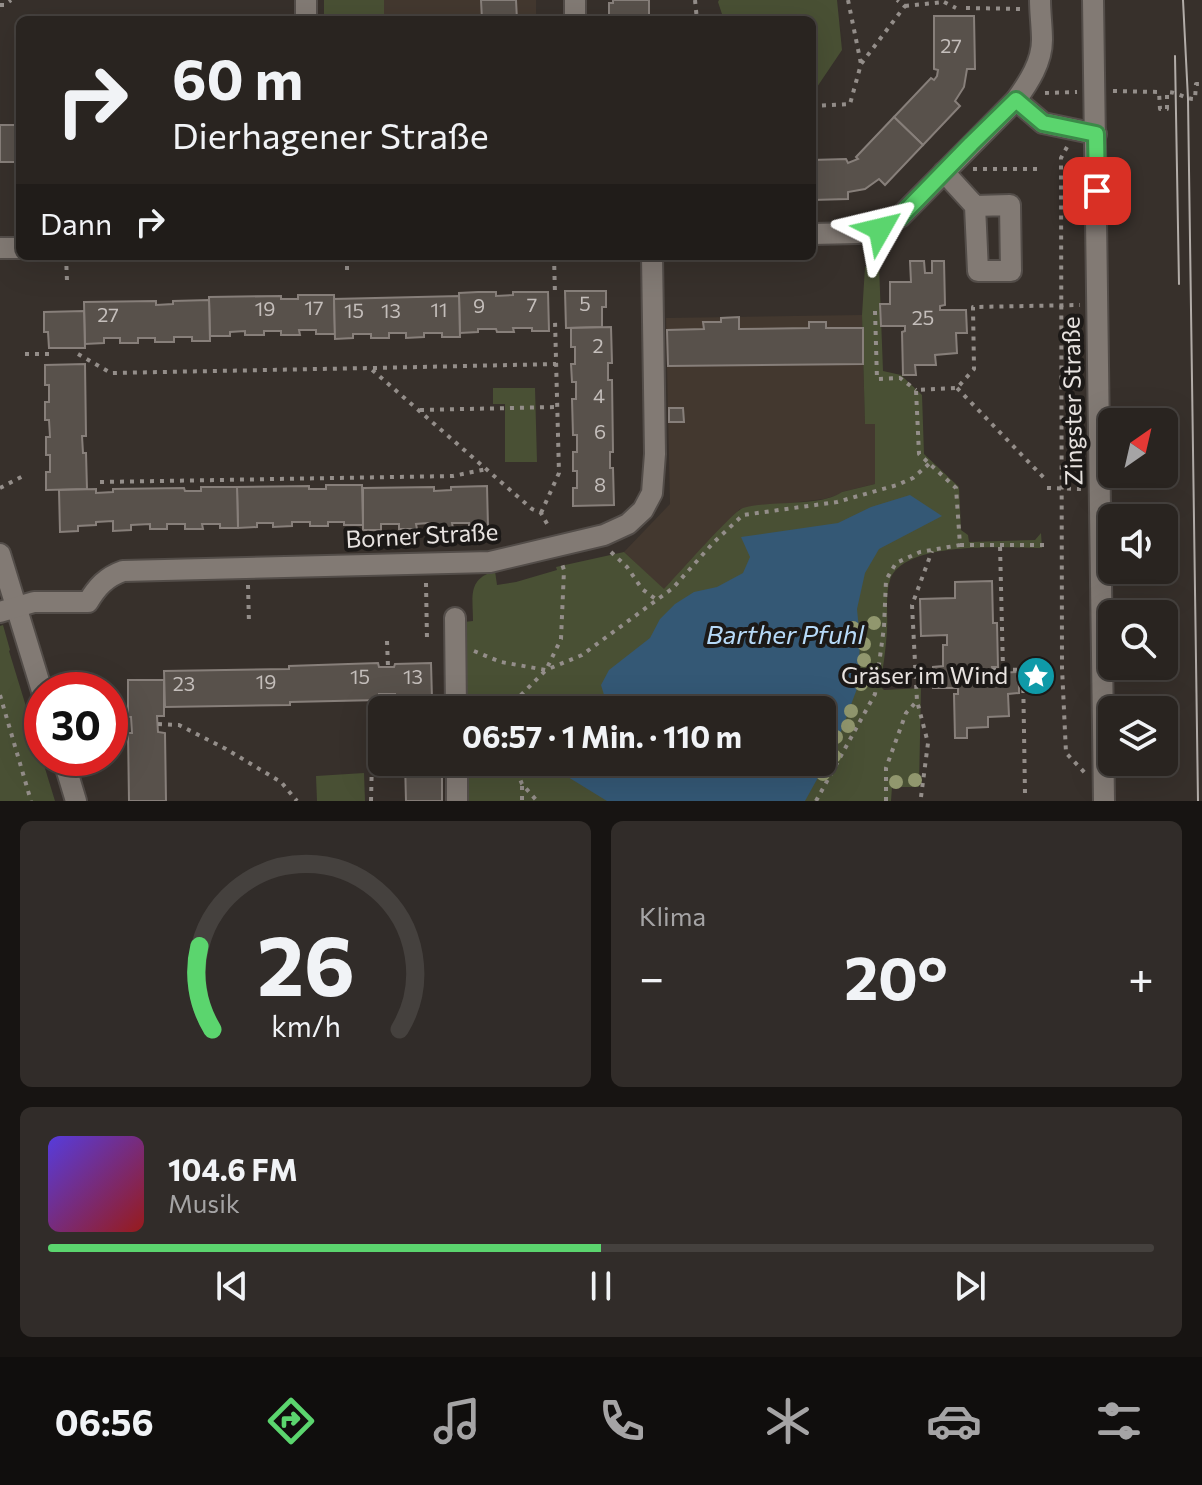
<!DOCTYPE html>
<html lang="de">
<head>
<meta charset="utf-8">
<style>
  body { margin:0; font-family:Commissioner,sans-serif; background:#312c29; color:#f1f3f6; height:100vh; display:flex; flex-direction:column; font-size:30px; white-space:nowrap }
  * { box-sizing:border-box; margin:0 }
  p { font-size:26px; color:#a5a4a5 }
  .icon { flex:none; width:44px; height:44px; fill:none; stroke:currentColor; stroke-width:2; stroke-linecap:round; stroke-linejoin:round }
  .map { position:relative; height:801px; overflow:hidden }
  .drawer { display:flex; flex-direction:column; gap:20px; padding:20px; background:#171412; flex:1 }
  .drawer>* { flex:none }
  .guide { position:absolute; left:16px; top:16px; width:800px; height:244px; border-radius:12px; box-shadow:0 8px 32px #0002,0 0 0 2px #45413e; background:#292420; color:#f1f3f6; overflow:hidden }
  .needle { width:52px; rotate:34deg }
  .controls { position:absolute; left:1098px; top:408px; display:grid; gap:16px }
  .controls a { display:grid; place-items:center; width:80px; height:80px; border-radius:12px; background:#292420; box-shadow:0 8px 32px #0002,0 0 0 2px #45413e; font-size:40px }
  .speed { position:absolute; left:24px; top:672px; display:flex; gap:16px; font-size:40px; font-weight:700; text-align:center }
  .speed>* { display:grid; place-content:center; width:104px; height:104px; border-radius:50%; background:#292420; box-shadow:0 8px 32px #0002,0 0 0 2px #45413e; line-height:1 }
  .speed .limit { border:12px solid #d22; background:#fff; color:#111 }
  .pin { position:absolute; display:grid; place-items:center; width:68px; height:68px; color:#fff; margin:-34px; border-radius:16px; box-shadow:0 4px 12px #0006 }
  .me { position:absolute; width:88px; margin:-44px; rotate:53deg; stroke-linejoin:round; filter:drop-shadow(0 0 6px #0008) }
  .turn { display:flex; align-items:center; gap:28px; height:168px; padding:0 24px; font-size:36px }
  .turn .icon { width:104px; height:104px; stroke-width:2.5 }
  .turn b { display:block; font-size:56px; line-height:68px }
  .then { display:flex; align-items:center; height:76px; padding:0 24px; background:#0003; gap:16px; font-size:30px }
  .big { font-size:60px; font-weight:700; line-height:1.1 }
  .drawer .tile { flex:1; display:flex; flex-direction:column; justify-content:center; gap:12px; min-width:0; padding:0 28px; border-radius:12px; background:#312c29 }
  .drawer .dial { align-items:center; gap:0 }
  .dial svg { height:208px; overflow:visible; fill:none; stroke:#45413e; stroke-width:7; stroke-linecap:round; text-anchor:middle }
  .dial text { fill:#f1f3f6; stroke:none }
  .song { display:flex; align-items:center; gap:24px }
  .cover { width:96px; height:96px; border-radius:12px; background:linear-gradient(135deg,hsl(250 70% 55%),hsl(0 70% 35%)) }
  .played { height:8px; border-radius:4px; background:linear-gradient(90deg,#5bd56e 50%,#45413e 50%) }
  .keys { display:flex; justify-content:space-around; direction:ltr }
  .heat { display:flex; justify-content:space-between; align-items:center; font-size:44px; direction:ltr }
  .drawer .tiles { flex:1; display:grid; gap:20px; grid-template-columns:1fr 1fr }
  .tile:last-child { grid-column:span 2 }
  .trip { position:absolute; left:368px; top:696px; width:468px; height:80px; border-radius:12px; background:#292420; box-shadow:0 8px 32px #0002,0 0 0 2px #45413e; font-weight:700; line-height:80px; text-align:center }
  .tab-bar { display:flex; height:128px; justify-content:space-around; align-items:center; background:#100e0d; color:#a5a4a5 }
  .tab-bar .icon { width:56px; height:56px }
  .tab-bar .current { color:#5bd56e }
  .tab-bar b { font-size:36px; color:#f1f3f6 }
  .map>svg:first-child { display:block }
  .built { fill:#43382f }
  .green { fill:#495034 }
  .water { fill:#345875 }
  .building { fill:#58514b; stroke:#877f7a; stroke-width:2 }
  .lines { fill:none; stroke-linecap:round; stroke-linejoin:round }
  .minor-casing { stroke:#534d49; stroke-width:24 }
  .path { stroke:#948e8a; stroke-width:4; stroke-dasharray:4 6; stroke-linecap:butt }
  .minor { stroke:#827a74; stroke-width:20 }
  .tram { stroke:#b2aca8; stroke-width:2 }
  .tree { fill:#91976e }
  .route-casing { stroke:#3b8a48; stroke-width:20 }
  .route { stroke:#5bd56e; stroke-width:14 }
  .labels { text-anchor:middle; stroke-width:8; stroke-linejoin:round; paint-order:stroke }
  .number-label { font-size:20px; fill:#c4bebb }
  .street-label { font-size:24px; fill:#e8e3e0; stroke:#1c1917 }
  .poi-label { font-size:24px; fill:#e8e3e0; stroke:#1c1917; text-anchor:end }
  .water-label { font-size:26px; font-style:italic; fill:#b7daf8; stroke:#1c1917 }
</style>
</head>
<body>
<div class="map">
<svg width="1202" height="801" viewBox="0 0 1202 801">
  <rect width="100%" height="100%" fill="#37302b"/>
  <!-- built -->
  <g class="built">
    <rect x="384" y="0" width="152" height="20"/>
    <polygon points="862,315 865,423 875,424 875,484 842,492 839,495 824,499 740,509 664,590 624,552 670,504 666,318"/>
  </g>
  <!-- green -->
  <g class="green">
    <rect x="324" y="0" width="60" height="20"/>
    <polygon points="719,0 837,0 842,50 817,87 812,88 812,20 724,20 718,2"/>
    <path d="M879,265L883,371L901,375L922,395L924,454L959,487L961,530L968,535L969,542L1035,540L1041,533L1042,548C1007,548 904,540 890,580C885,595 888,615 887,630C886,649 883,668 880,686L884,690L921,688L919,787H892L891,801H461V762H822V710H460L464,622L473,621C473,597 467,579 495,571L497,585L516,582L557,570L556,567L624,552L664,589C676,577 733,511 743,508C769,500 822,507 842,492L875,484V424H865L862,315L865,267Z"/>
    <polygon points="493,388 535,388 537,462 505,462 505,404 493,404"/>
    <polygon points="3,625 10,650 9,651 55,801 0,801 0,626"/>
    <polygon points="364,773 365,801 317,801 316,776"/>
  </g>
  <!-- water -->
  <polygon class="water" points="910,495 942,516 879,549 865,573 857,609 860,640 858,686 836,745 805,801 607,801 555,769 547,762 822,762 822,710 600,710 605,698 601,685 609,670 650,638 660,619 675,604 694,592 717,587 743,573 750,557 741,537 838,523 871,507"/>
  <!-- building -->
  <g class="building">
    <polygon points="481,0 516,0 517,20 474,20 482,20"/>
    <polygon points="613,0 649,0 649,20 607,20 609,20 609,3 613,3"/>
    <polygon points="934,16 974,16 975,69 967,69 964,87 955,101 960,106 923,145 894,117 931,78 934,80 937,76 938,70 934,69"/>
    <polygon points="894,117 923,145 885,185 879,179 865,189 848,192 848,199 812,200 812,160 846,159 848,163 858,159 856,157"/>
    <rect x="0" y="125" width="20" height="37"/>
    <polygon points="910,261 924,261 925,273 932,273 932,261 944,261 945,305 940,306 940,310 966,310 967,333 956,333 957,353 935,355 936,365 915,365 916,375 903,375 902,332 905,331 905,326 881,326 880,304 890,304 890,282 911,282"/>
    <polygon points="565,291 606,291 606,307 602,307 602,327 566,328"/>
    <polygon points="478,292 496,292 496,296 513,295 513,292 548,292 549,331 532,331 532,328 513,328 514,332 497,332 496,329 478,329 478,332 460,333 459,293"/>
    <polygon points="298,295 334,295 335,334 316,334 316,330 299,330 300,335 281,335 281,331 264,331 264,335 245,335 245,331 230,332 230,336 210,336 209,297 281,296 281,299 298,299"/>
    <polygon points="459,296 460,337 442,337 442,333 424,333 424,337 406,338 406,333 389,333 389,338 371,338 371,334 353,334 353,338 335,339 334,299"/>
    <polygon points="209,300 210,341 192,341 192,337 174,337 174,342 155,342 155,338 138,338 138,343 120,343 120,338 104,338 104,343 85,344 84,302 156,301 156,305 173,304 173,301"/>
    <polygon points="84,311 85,348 49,348 48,332 44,332 44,312"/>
    <polygon points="739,317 739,329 809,328 809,322 826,322 826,328 863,328 863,364 668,366 667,330 704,329 703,322 721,322 721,318"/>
    <polygon points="611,327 612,363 608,363 608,380 612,380 613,452 610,452 610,468 613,468 614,505 573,506 573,488 577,488 577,471 573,471 573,452 577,452 577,435 573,435 572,399 576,399 576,382 572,382 571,364 575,364 575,347 571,347 571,328"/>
    <polygon points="85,364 86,436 82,436 83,453 86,453 87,489 46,490 46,472 50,472 50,455 46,455 46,437 50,437 49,420 45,420 45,402 49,402 49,385 45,385 45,365"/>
    <polygon points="669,408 683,408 684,422 669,422"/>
    <polygon points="326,485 362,485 363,525 344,525 344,522 328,522 328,526 310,526 310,522 292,522 292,526 273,527 273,523 257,523 257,527 238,528 237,487 309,486 309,489 326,489"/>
    <polygon points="487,486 488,527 469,528 469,523 452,523 453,528 434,529 434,524 429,523 416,524 417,529 399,529 399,524 381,524 381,530 363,530 363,488 434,487 434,491 451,490 451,487"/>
    <polygon points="201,487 237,487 238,528 220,528 220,524 202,524 203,529 185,529 185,524 167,524 167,529 150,529 150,524 131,525 131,530 113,531 113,521 96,522 96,525 78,526 78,531 60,532 59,490 96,489 96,493 113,492 113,489 184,488 185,491 201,491"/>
    <polygon points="992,581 993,623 997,623 998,667 992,667 993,673 1019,672 1019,693 1008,694 1009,716 988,717 988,727 967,728 967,738 955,738 954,694 958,694 958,688 933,688 933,667 943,666 943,645 947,645 947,635 921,636 920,599 955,598 955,582"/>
    <polygon points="378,663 379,667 394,667 395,664 431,663 432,699 395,700 395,694 379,694 379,700 290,702 290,705 165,707 164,671 289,669 289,666"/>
    <polygon points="128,680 164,680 164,716 157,716 158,732 165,733 166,801 129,801 128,733 132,733 131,717 128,717"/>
    <polygon points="441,699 441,710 404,710 404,700"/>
    <polygon points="405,762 442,762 442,801 406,801"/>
  </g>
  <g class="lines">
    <defs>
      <g id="minor">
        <polyline points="1093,0 1104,801"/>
        <polyline points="306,20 306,0"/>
        <polyline points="575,20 575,0"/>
        <polyline points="1016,100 1043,123 1096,134"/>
        <polyline points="944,172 975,206 978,271 1011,271 1010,205 975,206"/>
        <path d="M812,234L858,233L880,229L900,217L1016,100C1029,82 1042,62 1042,40C1042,27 1040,13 1040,0"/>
        <polyline points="0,248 20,248"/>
        <polyline points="0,554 42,691"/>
        <path d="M0,612L34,602H88C97,587 106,577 123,571L490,562L604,535L628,524L643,510L652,493L655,454L652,256"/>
        <polyline points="455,618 456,710"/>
        <polyline points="63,758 76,801"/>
        <polyline points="457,762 457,801"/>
      </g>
    </defs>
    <!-- minor casing -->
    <use href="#minor" class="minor-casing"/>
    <!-- path -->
    <g class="path">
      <polyline points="695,0 697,20"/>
      <polyline points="848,0 861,64"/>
      <polyline points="944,2 956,8"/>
      <polyline points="0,5 4,5 11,0"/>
      <polyline points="905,6 944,2"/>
      <polyline points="966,8 1023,9"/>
      <path d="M1113,91L1159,92L1160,109H1167V92C1178,92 1185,99 1195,99L1196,84H1202"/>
      <polyline points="1045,93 1077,92"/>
      <polyline points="812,106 850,104 861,64 905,6 897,0"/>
      <polyline points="1067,147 1061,158 1062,668 1066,753 1085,773"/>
      <polyline points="973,169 1043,169"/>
      <polyline points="66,256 67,281"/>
      <polyline points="347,256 347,276"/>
      <polyline points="554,256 555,295"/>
      <polyline points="875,311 877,379 900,378 916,390"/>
      <polyline points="25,354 52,354"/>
      <polyline points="78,354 111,373 370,368 532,509 541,513 550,529"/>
      <polyline points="373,368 556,364"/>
      <polyline points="957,388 1047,481"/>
      <polyline points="420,410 557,407"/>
      <polyline points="100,482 453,476 487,469"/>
      <polyline points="0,488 25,475"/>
      <polyline points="1047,488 1081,489"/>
      <polyline points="1118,488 1133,488"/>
      <polyline points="541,513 559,473 555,321"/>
      <polyline points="960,545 1048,545"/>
      <polyline points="611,552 627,567 642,589 657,600"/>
      <polyline points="426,583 427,639"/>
      <polyline points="248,585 249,624"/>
      <polyline points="387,641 388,667"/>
      <polyline points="474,651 501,662 546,670 582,655 673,588 713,543 743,515 837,502 897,485 913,478 930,463"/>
      <polyline points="1023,669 1025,794"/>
      <polyline points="992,670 1003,670 1000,545"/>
      <polyline points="1003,670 1050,669"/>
      <polyline points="0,695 31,801"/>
      <polyline points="384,710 388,694"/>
      <polyline points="508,710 508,708 546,670 561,639 564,570 562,564"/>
      <polyline points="158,724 179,725 226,749 281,782 297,801"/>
      <polyline points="513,762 522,784 537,801"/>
      <polyline points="522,786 522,801"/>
      <polyline points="921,797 928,743 917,701 912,605 932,551"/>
      <polyline points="371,801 372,757 382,720"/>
      <polyline points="816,801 875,694 884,627 886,580 896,563 920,552 960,545 956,488 919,454 916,390 957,388 974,369 973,307 1080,305"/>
      <polyline points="886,801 886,768 906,713 917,701"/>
    </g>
    <!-- minor -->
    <use href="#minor" class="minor"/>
    <!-- tram -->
    <g class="tram">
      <polyline points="1183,0 1188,99 1198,801"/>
      <polyline points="1175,56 1179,284"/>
    </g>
  </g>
  <!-- trees -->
  <g class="tree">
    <circle cx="874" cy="623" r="7"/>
    <circle cx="853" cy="628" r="7"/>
    <circle cx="864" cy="644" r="7"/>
    <circle cx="864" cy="660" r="7"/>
    <circle cx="861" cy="684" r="7"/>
    <circle cx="851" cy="711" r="7"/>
    <circle cx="848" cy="726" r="7"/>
    <circle cx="836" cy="737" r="7"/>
    <circle cx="834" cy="756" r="7"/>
    <circle cx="823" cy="774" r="7"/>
    <circle cx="915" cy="780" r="7"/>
    <circle cx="896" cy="782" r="7"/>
  </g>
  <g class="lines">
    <defs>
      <polyline id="route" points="880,229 900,217 971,144 1016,100 1043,123 1096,134 1097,191"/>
    </defs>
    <!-- route casing -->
    <use href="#route" class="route-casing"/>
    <!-- route -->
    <use href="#route" class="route"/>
  </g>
  <!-- icons -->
  <defs>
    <symbol id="sight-disc" viewBox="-11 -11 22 22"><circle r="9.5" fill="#0f9aa8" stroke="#1c1917"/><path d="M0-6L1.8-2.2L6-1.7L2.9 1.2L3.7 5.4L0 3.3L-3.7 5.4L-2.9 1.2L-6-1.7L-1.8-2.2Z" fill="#fff"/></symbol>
  </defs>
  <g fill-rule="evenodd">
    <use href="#sight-disc" x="1014" y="654" width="44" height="44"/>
  </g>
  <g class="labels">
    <!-- number labels -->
    <g class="number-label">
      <text x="951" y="53">27</text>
      <text x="585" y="311">5</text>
      <text x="532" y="312">7</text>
      <text x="479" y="313">9</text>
      <text x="314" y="315">17</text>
      <text x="265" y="316">19</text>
      <text x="439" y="317">11</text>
      <text x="354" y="318">15</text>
      <text x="391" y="318">13</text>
      <text x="108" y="322">27</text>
      <text x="923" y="325">25</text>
      <text x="598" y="353">2</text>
      <text x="599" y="403">4</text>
      <text x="600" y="439">6</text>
      <text x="600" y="492">8</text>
      <text x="360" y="684">15</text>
      <text x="413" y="684">13</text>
      <text x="266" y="689">19</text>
      <text x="184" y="691">23</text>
    </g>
    <!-- street labels -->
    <g class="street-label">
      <text transform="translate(1073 401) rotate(-91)" y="8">Zingster Straße</text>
      <text transform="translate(422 536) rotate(-3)" y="8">Borner Straße</text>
    </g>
    <!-- poi labels -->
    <g class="poi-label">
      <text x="1008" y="684">Gräser im Wind</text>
    </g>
    <!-- water labels -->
    <g class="water-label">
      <text x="785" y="644">Barther Pfuhl</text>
    </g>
  </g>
</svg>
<div class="controls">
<a><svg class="needle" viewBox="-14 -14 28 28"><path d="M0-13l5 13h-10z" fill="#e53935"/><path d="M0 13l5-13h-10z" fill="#a5a4a5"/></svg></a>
<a><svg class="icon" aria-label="sound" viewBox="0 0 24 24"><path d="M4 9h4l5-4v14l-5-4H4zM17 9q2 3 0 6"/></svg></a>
<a><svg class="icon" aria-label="search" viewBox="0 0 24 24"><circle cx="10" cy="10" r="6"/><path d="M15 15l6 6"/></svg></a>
<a><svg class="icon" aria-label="layers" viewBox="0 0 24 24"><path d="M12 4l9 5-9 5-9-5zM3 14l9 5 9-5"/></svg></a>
</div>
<div class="speed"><div class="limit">30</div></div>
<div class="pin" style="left:1097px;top:191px;background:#d93025"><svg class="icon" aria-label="arrive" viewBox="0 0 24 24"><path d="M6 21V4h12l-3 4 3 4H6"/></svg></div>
<svg class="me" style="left:880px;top:229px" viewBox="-20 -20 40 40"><path d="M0-17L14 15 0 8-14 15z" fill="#5bd56e" stroke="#fff" stroke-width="4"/></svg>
<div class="trip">06:57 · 1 Min. · 110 m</div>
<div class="guide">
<div class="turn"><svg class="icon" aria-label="right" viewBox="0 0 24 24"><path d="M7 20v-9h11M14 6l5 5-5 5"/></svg><div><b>60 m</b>Dierhagener Straße</div></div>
<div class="then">Dann<svg class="icon" aria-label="right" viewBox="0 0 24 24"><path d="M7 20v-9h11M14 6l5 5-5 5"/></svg></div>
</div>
</div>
<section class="drawer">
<div class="tiles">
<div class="tile dial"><svg viewBox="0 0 100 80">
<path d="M14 69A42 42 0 1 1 86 69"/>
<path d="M14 69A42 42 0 0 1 9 37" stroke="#5bd56e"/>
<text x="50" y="56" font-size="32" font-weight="700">26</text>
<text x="50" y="72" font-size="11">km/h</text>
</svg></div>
<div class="tile"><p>Klima</p>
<div class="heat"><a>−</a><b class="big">20°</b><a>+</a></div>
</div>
<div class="tile">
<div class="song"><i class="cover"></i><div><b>104.6 FM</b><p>Musik</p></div></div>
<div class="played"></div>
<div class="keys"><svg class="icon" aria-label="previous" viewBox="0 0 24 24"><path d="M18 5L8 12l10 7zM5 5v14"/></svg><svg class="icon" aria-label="pause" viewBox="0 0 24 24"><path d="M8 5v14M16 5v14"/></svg><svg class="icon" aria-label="next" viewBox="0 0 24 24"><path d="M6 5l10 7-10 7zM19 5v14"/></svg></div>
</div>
</div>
</section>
<nav class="tab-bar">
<b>06:56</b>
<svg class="icon current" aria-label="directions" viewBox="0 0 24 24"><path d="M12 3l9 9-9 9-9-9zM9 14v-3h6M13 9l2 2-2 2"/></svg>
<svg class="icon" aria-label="music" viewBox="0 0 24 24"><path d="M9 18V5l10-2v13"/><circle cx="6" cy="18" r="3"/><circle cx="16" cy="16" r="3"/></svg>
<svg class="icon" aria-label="phone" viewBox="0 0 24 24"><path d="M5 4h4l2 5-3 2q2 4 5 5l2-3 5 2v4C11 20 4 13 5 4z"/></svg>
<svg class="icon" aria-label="climate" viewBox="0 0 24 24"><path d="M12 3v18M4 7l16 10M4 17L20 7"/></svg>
<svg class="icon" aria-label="car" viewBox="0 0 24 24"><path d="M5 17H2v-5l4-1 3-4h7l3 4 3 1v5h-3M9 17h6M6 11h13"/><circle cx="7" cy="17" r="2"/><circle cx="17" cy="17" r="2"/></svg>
<svg class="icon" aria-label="filters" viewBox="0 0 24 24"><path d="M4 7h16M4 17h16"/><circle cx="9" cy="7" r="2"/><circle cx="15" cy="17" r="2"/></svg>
</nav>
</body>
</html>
